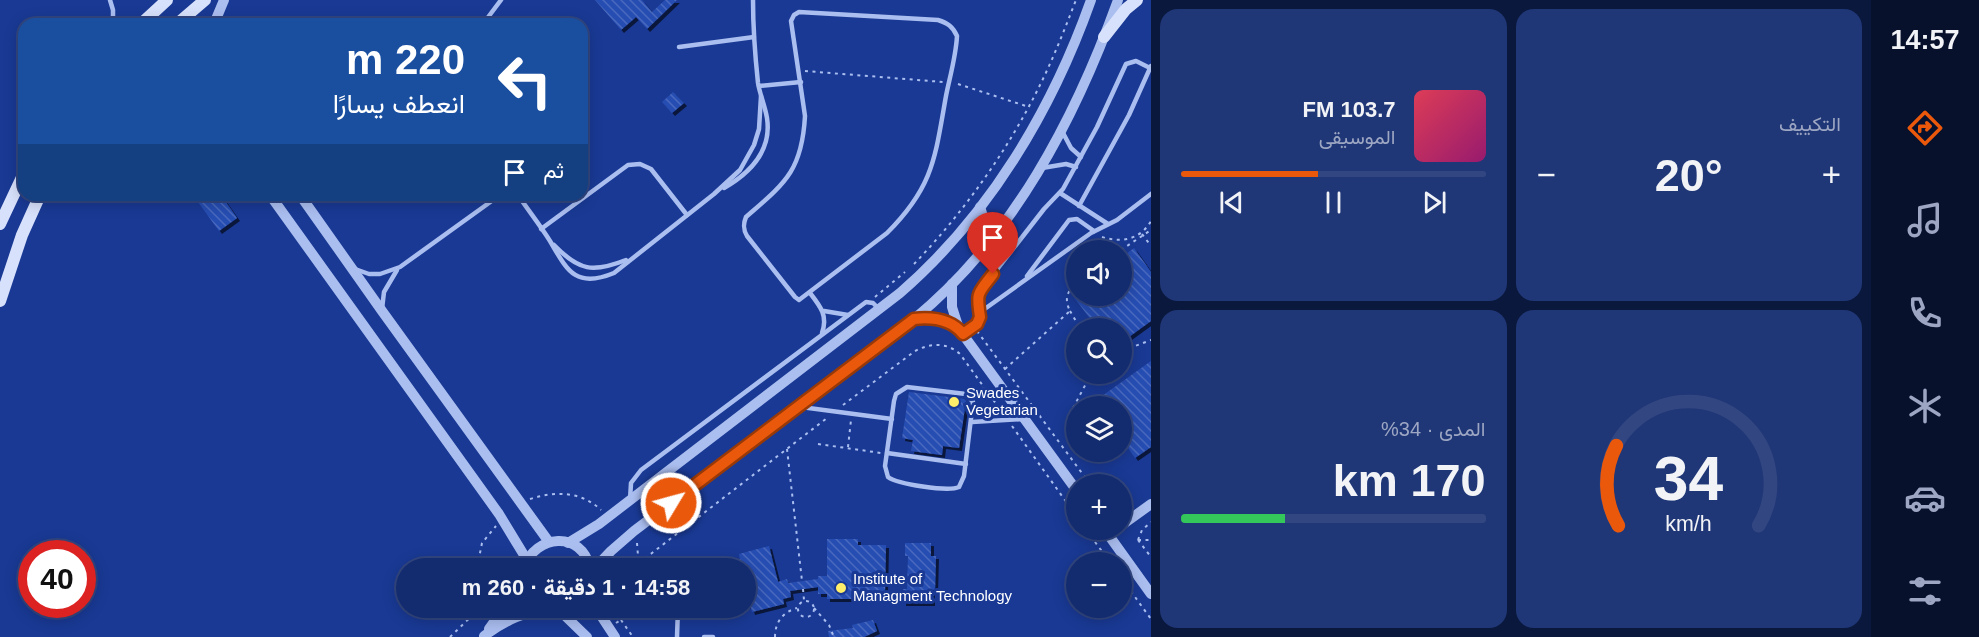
<!DOCTYPE html>
<html lang="ar">
<head>
<meta charset="utf-8">
<style>
  body { margin:0; font-family:Helvetica,Vazirmatn,sans-serif; background:#203777; color:#f1f3f6; direction:rtl; height:100vh; display:flex; flex-direction:column; font-size:22px; white-space:nowrap }
  * { box-sizing:border-box; margin:0 }
  p { font-size:20px; color:#9da7c3 }
  .icon { flex:none; width:33px; height:33px; fill:none; stroke:currentColor; stroke-width:2; stroke-linecap:round; stroke-linejoin:round }
  .map { position:relative; flex:1; overflow:hidden; direction:ltr }
  .panel { display:flex; flex-direction:column; gap:9px; padding:9px; background:#0a183d; width:720px }
  .panel>* { flex:none }
  .hud { position:absolute; left:18px; top:18px; width:570px; height:183px; border-radius:18px; box-shadow:0 3px 15px #0003,0 0 0 2px #324782; direction:rtl; background:#1a4fa0; color:#fff; overflow:hidden }
  .tools { position:absolute; left:1066px; top:240px; display:grid; gap:12px }
  .tools a { display:grid; place-items:center; width:66px; height:66px; border-radius:50%; background:#132b6f; box-shadow:0 3px 15px #0003,0 0 0 2px #324782; font-size:30px }
  .speed { position:absolute; left:18px; top:540px; display:flex; gap:12px; font-size:30px; font-weight:700; text-align:center }
  .speed>* { display:grid; place-content:center; width:78px; height:78px; border-radius:50%; background:#132b6f; box-shadow:0 3px 15px #0003,0 0 0 2px #324782; line-height:1 }
  .speed .limit { border:9px solid #d22; background:#fff; color:#111 }
  .pin { position:absolute; display:grid; place-items:center; width:51px; height:51px; color:#fff; margin:-62px -26px; border-radius:50% 50% 50% 0; rotate:-45deg; box-shadow:0 0 6px #0007 }
  .pin .icon { rotate:45deg }
  .me { position:absolute; width:66px; margin:-33px; rotate:53deg; stroke-linejoin:round; filter:drop-shadow(0 0 4px #0008) }
  .turn { display:flex; align-items:center; gap:21px; height:126px; padding:0 24px; font-size:27px }
  .turn .icon { width:78px; height:78px; stroke-width:2.5 }
  .turn b { display:block; font-size:42px; line-height:51px }
  .then { display:flex; align-items:center; height:57px; padding:0 24px; background:#0003; gap:12px; font-size:22px }
  .big { font-size:45px; font-weight:800; line-height:1.1 }
  .panel .tile { flex:1; display:flex; flex-direction:column; justify-content:center; gap:9px; min-width:0; padding:0 21px; border-radius:18px; background:#203777 }
  .panel .dial { align-items:center; gap:0 }
  .dial svg { height:156px; overflow:visible; fill:none; stroke:#324782; stroke-width:7; stroke-linecap:round; text-anchor:middle }
  .dial text { fill:#f1f3f6; stroke:none }
  .song { display:flex; align-items:center; gap:18px }
  .cover { width:72px; height:72px; border-radius:9px; background:linear-gradient(135deg,hsl(350 70% 55%),hsl(320 70% 35%)) }
  .played { height:6px; border-radius:3px; background:linear-gradient(90deg,#ea580c 45%,#324782 45%) }
  .keys { display:flex; justify-content:space-around; direction:ltr }
  .heat { display:flex; justify-content:space-between; align-items:center; font-size:33px; direction:ltr }
  .charge { height:9px; border-radius:4px; background:linear-gradient(90deg,#34c759 34%,#324782 0) }
  .panel .tiles { flex:1; display:grid; gap:9px; grid-template-columns:repeat(2,1fr) }
  .trip { position:absolute; left:396px; top:558px; width:360px; height:60px; border-radius:30px; background:#132b6f; box-shadow:0 3px 15px #0003,0 0 0 2px #324782; font-weight:800; line-height:60px; text-align:center; direction:rtl }
  main { display:flex; flex:1; min-height:0 }
  .dock { display:flex; flex-direction:column; width:108px; justify-content:space-around; align-items:center; background:#08112c; color:#9da7c3 }
  .dock .icon { width:42px; height:42px }
  .dock .active { color:#ea580c }
  .dock b { font-size:27px; color:#f1f3f6 }
  .map>svg:first-child { display:block }
  .building { fill:url(#building-back-hatch); filter:url(#shadow) }
  .lines { fill:none; stroke-linecap:round; stroke-linejoin:round }
  .path { stroke:#aabef0; stroke-width:2; stroke-dasharray:3 4.5; stroke-linecap:butt }
  .service { stroke:#aabef0; stroke-width:4.5 }
  .tertiary { stroke:#aabef0; stroke-width:10 }
  .secondary { stroke:#d8e1fb; stroke-width:12 }
  .route-casing { stroke:#983908; stroke-width:15 }
  .route { stroke:#ea580c; stroke-width:10 }
  .poi-dot { fill:#ffee69; stroke:#193994; stroke-width:2 }
  .labels { text-anchor:middle; stroke-width:6; stroke-linejoin:round; paint-order:stroke }
  .poi-label { font-size:15px; fill:#fff; stroke:#193994; text-anchor:start }
</style>
</head>
<body>
<main>
<nav class="dock">
<b>14:57</b>
<svg class="icon active" aria-label="directions" viewBox="0 0 24 24"><path d="M12 3l9 9-9 9-9-9zM9 14v-3h6M13 9l2 2-2 2"/></svg>
<svg class="icon" aria-label="music" viewBox="0 0 24 24"><path d="M9 18V5l10-2v13"/><circle cx="6" cy="18" r="3"/><circle cx="16" cy="16" r="3"/></svg>
<svg class="icon" aria-label="phone" viewBox="0 0 24 24"><path d="M5 4h4l2 5-3 2q2 4 5 5l2-3 5 2v4C11 20 4 13 5 4z"/></svg>
<svg class="icon" aria-label="climate" viewBox="0 0 24 24"><path d="M12 3v18M4 7l16 10M4 17L20 7"/></svg>
<svg class="icon" aria-label="car" viewBox="0 0 24 24"><path d="M5 17H2v-5l4-1 3-4h7l3 4 3 1v5h-3M9 17h6M6 11h13"/><circle cx="7" cy="17" r="2"/><circle cx="17" cy="17" r="2"/></svg>
<svg class="icon" aria-label="filters" viewBox="0 0 24 24"><path d="M4 7h16M4 17h16"/><circle cx="9" cy="7" r="2"/><circle cx="15" cy="17" r="2"/></svg>
</nav>
<section class="panel">
<div class="tiles">
<div class="tile"><p>التكييف</p>
<div class="heat"><a>−</a><b class="big">20°</b><a>+</a></div>
</div>
<div class="tile">
<div class="song"><i class="cover"></i><div><b>103.7 FM</b><p>الموسيقى</p></div></div>
<div class="played"></div>
<div class="keys"><svg class="icon" aria-label="previous" viewBox="0 0 24 24"><path d="M18 5L8 12l10 7zM5 5v14"/></svg><svg class="icon" aria-label="pause" viewBox="0 0 24 24"><path d="M8 5v14M16 5v14"/></svg><svg class="icon" aria-label="next" viewBox="0 0 24 24"><path d="M6 5l10 7-10 7zM19 5v14"/></svg></div>
</div>
<div class="tile dial"><svg viewBox="0 0 100 80">
<path d="M14 69A42 42 0 1 1 86 69"/>
<path d="M14 69A42 42 0 0 1 13 28" stroke="#ea580c"/>
<text x="50" y="56" font-size="32" font-weight="700">34</text>
<text x="50" y="72" font-size="11">km/h</text>
</svg></div>
<div class="tile"><p>المدى · 34%</p><b class="big">170 km</b><div class="charge"></div></div>
</div>
</section>
<div class="map">
<svg width="1151" height="637" viewBox="0 0 1151 637">
  <defs>
    <pattern id="building-back-hatch" width="6" height="6" patternUnits="userSpaceOnUse" patternTransform="scale(1.5)"><rect width="6" height="6" fill="#284eb2"/><path d="M-1 5l2 2M0 0l6 6M5-1l2 2" fill="none" stroke="#4869be"/></pattern>
    <filter id="shadow"><feDropShadow dx="3" dy="3" stdDeviation="0" flood-color="#0009"/></filter>
  </defs>
  <rect width="100%" height="100%" fill="#193994"/>
  <!-- building -->
  <g class="building">
    <polygon points="595,0 642,0 652,12 665,0 677,0 647,29 636,17 621,30"/>
    <polygon points="673,92 684,103 672,113 662,102"/>
    <polygon points="193,195 221,195 237,218 219,231"/>
    <polygon points="1134,248 1151,272 1151,321 1122,342 1122,328 1097,328 1073,296 1122,296 1122,257"/>
    <polygon points="1151,361 1151,447 1135,458 1122,439 1122,406 1099,406 1095,401"/>
    <polygon points="909,392 964,399 966,401 959,448 943,446 942,455 911,451 913,440 902,438"/>
    <polygon points="827,539 858,539 858,545 886,545 885,591 859,591 859,599 827,599 827,594 818,594 818,587 790,591 791,597 783,599 784,604 752,612 750,605 746,606 746,568 717,568 717,565 740,559 739,554 769,546 778,582 787,579 788,583 818,579 818,576 827,576"/>
    <polygon points="905,543 931,543 931,556 936,556 935,590 932,590 932,603 903,603 903,589 907,589 908,556 905,556"/>
    <polygon points="873,620 877,631 864,637 829,637 828,631 853,628 852,625"/>
  </g>
  <g class="lines">
    <!-- path -->
    <g class="path">
      <polyline points="805,71 943,82"/>
      <polyline points="958,84 1029,107"/>
      <polyline points="1142,234 1151,246"/>
      <path d="M1102,237C1121,243 1140,240 1151,221"/>
      <polyline points="1121,250 1151,230"/>
      <path d="M914,264C964,212 1008,150 1040,85C1054,57 1065,28 1076,0"/>
      <polyline points="875,297 905,272"/>
      <polyline points="1070,311 1080,328"/>
      <polyline points="977,331 1090,484"/>
      <polyline points="1122,351 1151,340"/>
      <path d="M1005,369L1070,311C1064,299 1067,291 1077,282"/>
      <polyline points="975,394 985,386"/>
      <path d="M843,405L915,351C930,343 947,342 960,354L1002,412"/>
      <polyline points="1073,408 1089,378 1089,374"/>
      <polyline points="1012,426 1077,517"/>
      <polyline points="818,444 881,453"/>
      <polyline points="848,447 851,420"/>
      <polyline points="787,449 802,581"/>
      <path d="M530,499C555,491 581,491 601,510"/>
      <polyline points="1086,530 1110,562"/>
      <polyline points="1138,540 1142,530 1151,522"/>
      <polyline points="1138,540 1151,557"/>
      <polyline points="1138,540 1151,540"/>
      <polyline points="637,543 639,568"/>
      <polyline points="639,563 827,418"/>
      <polyline points="477,568 482,543 496,526"/>
      <polyline points="1122,579 1151,619"/>
      <polyline points="803,589 804,600"/>
      <circle cx="806" cy="609" r="8"/>
      <polyline points="814,608 829,625 834,637"/>
      <polyline points="621,620 633,637"/>
      <polyline points="616,623 625,617 630,608"/>
      <polyline points="450,637 480,608"/>
      <path d="M775,637C775,622 783,612 797,608"/>
    </g>
    <!-- service -->
    <g class="service">
      <polyline points="110,0 113,10 113,24"/>
      <path d="M799,12L938,20C948,23 953,27 957,36C956,56 950,76 946,96C935,157 934,186 887,233L799,300L795,297L747,236C743,229 743,224 746,217C785,183 802,171 805,116L791,21L794,15Z"/>
      <polyline points="483,24 501,0"/>
      <polyline points="679,47 754,37"/>
      <polyline points="759,86 801,82"/>
      <polyline points="1062,131 1071,148 1081,157"/>
      <polyline points="1042,168 1066,164 1076,167"/>
      <path d="M724,188C750,173 772,151 767,118C765,106 760,95 758,83C755,55 753,28 753,0"/>
      <polyline points="1060,193 1108,224"/>
      <path d="M518,195C528,210 540,225 550,241C567,270 575,289 614,273L714,194L740,170L754,145L759,129L761,96"/>
      <polyline points="1079,206 1129,115 1151,66"/>
      <polyline points="541,229 628,165 640,164 651,169 687,215"/>
      <path d="M554,245C579,271 593,273 626,260"/>
      <polyline points="355,269 369,274 380,274 400,267 500,195"/>
      <polyline points="1027,276 1069,220 1077,219 1094,231"/>
      <path d="M810,293C821,307 828,316 822,333"/>
      <polyline points="382,309 384,292 397,270"/>
      <polyline points="824,311 848,315"/>
      <polyline points="979,313 1091,233 1117,220 1151,194"/>
      <polyline points="963,334 979,321 977,300 981,290 1044,209 1063,189 1097,127 1126,64 1136,61 1150,68"/>
      <path d="M907,387L966,394L973,402L964,476L959,487C948,492 897,484 888,477L885,466L894,401L896,394Z"/>
      <polyline points="801,407 892,419"/>
      <polyline points="972,422 1023,419"/>
      <polyline points="887,453 966,464"/>
      <polyline points="630,500 631,483 641,470 866,302 873,303 879,309"/>
      <polyline points="677,637 678,608"/>
      <polyline points="704,637 713,637"/>
    </g>
    <!-- tertiary -->
    <g class="tertiary">
      <polyline points="214,24 224,0"/>
      <polyline points="270,195 499,514 527,560"/>
      <polyline points="300,195 382,311 549,542"/>
      <polyline points="980,207 984,219 996,232"/>
      <polyline points="952,284 952,307 959,329 1077,491"/>
      <path d="M914,319C931,317 944,319 959,329"/>
      <polyline points="1122,525 1151,504"/>
      <polyline points="1105,530 1151,594"/>
      <path d="M568,543L599,524L900,293C989,216 1052,110 1091,0"/>
      <path d="M524,568C535,534 582,530 590,568"/>
      <path d="M595,568L611,551L634,531L914,319C1013,238 1075,119 1118,0"/>
      <polyline points="596,608 615,637"/>
      <polyline points="558,609 587,637"/>
      <polyline points="489,629 504,608"/>
      <path d="M484,636C506,620 525,611 552,609"/>
    </g>
    <!-- secondary -->
    <g class="secondary">
      <polyline points="141,24 167,0"/>
      <polyline points="177,24 205,0"/>
      <polyline points="1104,37 1126,9 1137,0"/>
      <polyline points="0,224 24,173"/>
      <polyline points="0,301 22,235 40,195"/>
    </g>
  </g>
  <g class="lines">
    <defs>
      <path id="route" d="M671,503L914,319C932,317 951,319 963,334L977,324L980,317C976,291 978,294 993,274"/>
    </defs>
    <!-- route casing -->
    <use href="#route" class="route-casing"/>
    <!-- route -->
    <use href="#route" class="route"/>
  </g>
  <!-- markers -->
  <g class="poi-dot">
    <circle cx="954" cy="402" r="6"/>
    <circle cx="841" cy="588" r="6"/>
  </g>
  <g class="labels">
    <!-- poi labels -->
    <g class="poi-label">
      <text x="966" y="398">Swades<tspan x="966" dy="17">Vegetarian</tspan></text>
      <text x="853" y="584">Institute of<tspan x="853" dy="17">Managment Technology</tspan></text>
    </g>
  </g>
</svg>
<div class="tools">
<a><svg class="icon" aria-label="sound" viewBox="0 0 24 24"><path d="M4 9h4l5-4v14l-5-4H4zM17 9q2 3 0 6"/></svg></a>
<a><svg class="icon" aria-label="search" viewBox="0 0 24 24"><circle cx="10" cy="10" r="6"/><path d="M15 15l6 6"/></svg></a>
<a><svg class="icon" aria-label="layers" viewBox="0 0 24 24"><path d="M12 4l9 5-9 5-9-5zM3 14l9 5 9-5"/></svg></a>
<a>+</a>
<a>−</a>
</div>
<div class="speed"><div class="limit">40</div></div>
<div class="pin" style="left:993px;top:274px;background:#d93025"><svg class="icon" aria-label="arrive" viewBox="0 0 24 24"><path d="M6 21V4h12l-3 4 3 4H6"/></svg></div>
<svg class="me" style="left:671px;top:503px" viewBox="-20 -20 40 40"><circle r="17" fill="#ea580c" stroke="#fff" stroke-width="3"/><path d="M0-11L8 9 0 5-8 9z" fill="#fff"/></svg>
<div class="trip">14:58 · 1 دقيقة · 260 m</div>
<div class="hud">
<div class="turn"><svg class="icon" aria-label="left" viewBox="0 0 24 24"><path d="M17 20v-9H6M10 6l-5 5 5 5"/></svg><div><b>220 m</b>انعطف يسارًا</div></div>
<div class="then">ثم<svg class="icon" aria-label="arrive" viewBox="0 0 24 24"><path d="M6 21V4h12l-3 4 3 4H6"/></svg></div>
</div>
</div>
</main>
</body>
</html>
